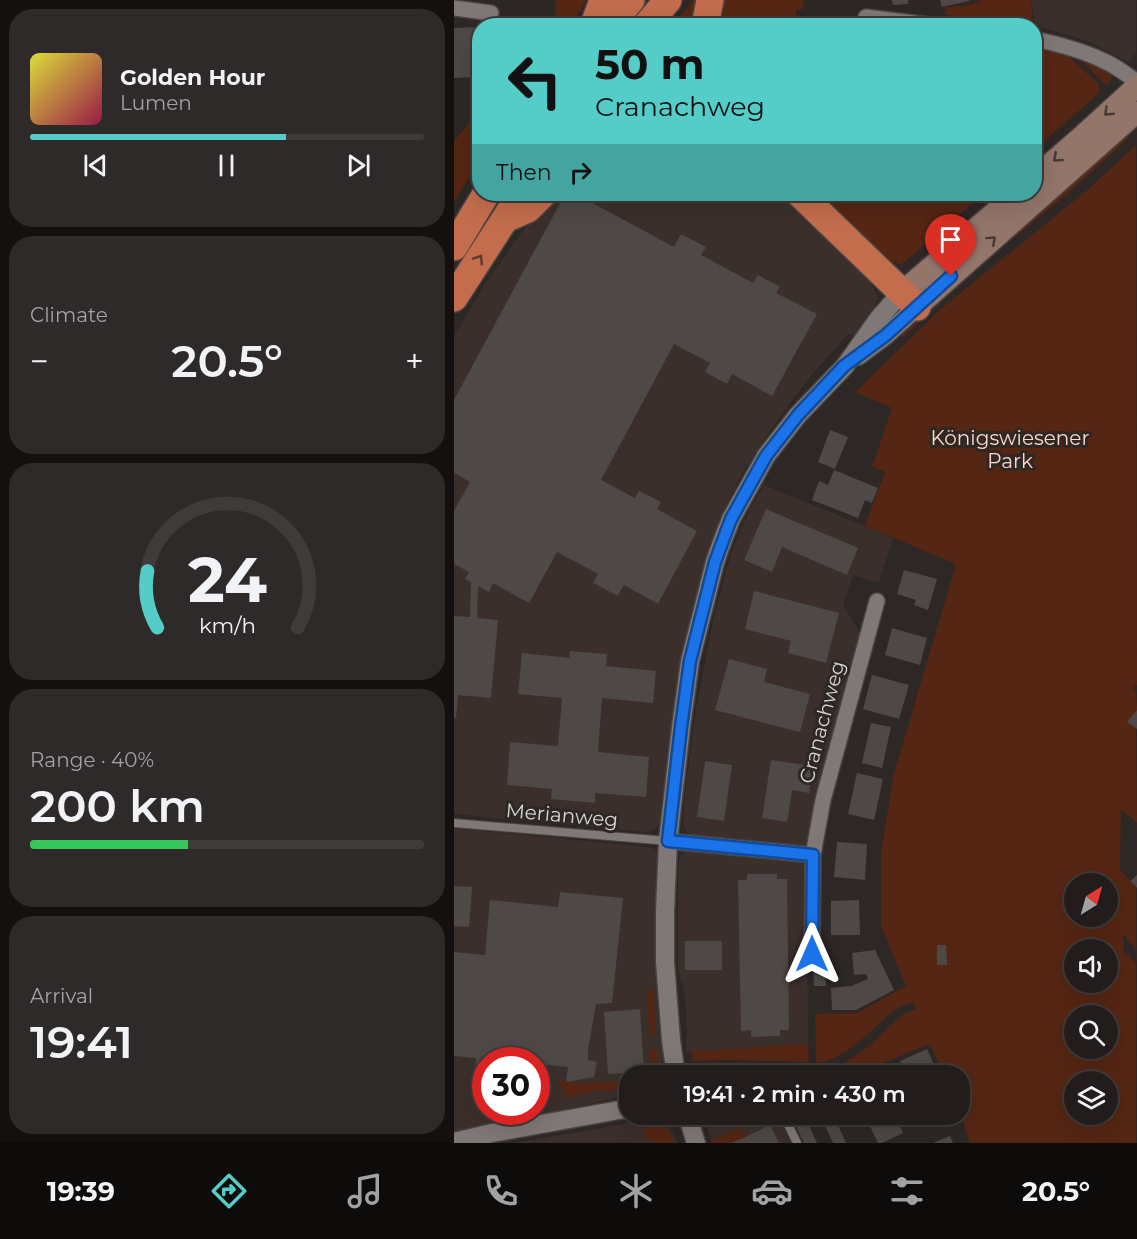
<!DOCTYPE html>
<html lang="en">
<head>
<meta charset="utf-8">
<style>
  body { margin:0; font-family:Montserrat,sans-serif; background:#2e2a29; color:#f1f3f6; height:100vh; display:flex; flex-direction:column; font-size:22px; white-space:nowrap }
  * { box-sizing:border-box; margin:0 }
  p { font-size:20px; color:#a2a2a3 }
  .icon { flex:none; width:33px; height:33px; fill:none; stroke:currentColor; stroke-width:2; stroke-linecap:round; stroke-linejoin:round }
  .map { position:relative; flex:1; overflow:hidden }
  .details { display:flex; flex-direction:column; gap:9px; padding:9px; background:#13100f; width:454px }
  .details>* { flex:none }
  .hud { position:absolute; left:18px; top:18px; width:570px; height:183px; border-radius:24px; box-shadow:0 6px 24px #0002,0 0 0 2px #3f3b3b; background:#54cdc8; color:#111; overflow:hidden }
  .needle { width:39px; rotate:37deg }
  .fabs { position:absolute; left:610px; top:873px; display:grid; gap:12px }
  .fabs a { display:grid; place-items:center; width:54px; height:54px; border-radius:50%; background:#221d1c; box-shadow:0 6px 24px #0002,0 0 0 2px #3f3b3b; font-size:30px }
  .speed { position:absolute; left:18px; top:1047px; display:flex; gap:12px; font-size:30px; font-weight:700; text-align:center }
  .speed>* { display:grid; place-content:center; width:78px; height:78px; border-radius:50%; background:#221d1c; box-shadow:0 6px 24px #0002,0 0 0 2px #3f3b3b; line-height:1 }
  .speed .limit { border:9px solid #d22; background:#fff; color:#111 }
  .pin { position:absolute; display:grid; place-items:center; width:51px; height:51px; color:#fff; margin:-62px -26px; border-radius:50% 50% 50% 0; rotate:-45deg; box-shadow:0 0 6px #0007 }
  .pin .icon { rotate:45deg }
  .me { position:absolute; width:66px; margin:-33px; rotate:0deg; stroke-linejoin:round; filter:drop-shadow(0 0 4px #0008) }
  .turn { display:flex; align-items:center; gap:21px; height:126px; padding:0 24px; font-size:27px }
  .turn .icon { width:78px; height:78px; stroke-width:2.5 }
  .turn b { display:block; font-size:42px; line-height:51px }
  .then { display:flex; align-items:center; height:57px; padding:0 24px; background:#0003; gap:12px; font-size:22px }
  .big { font-size:45px; font-weight:600; line-height:1.1 }
  .details .tile { flex:1; display:flex; flex-direction:column; justify-content:center; gap:9px; min-width:0; padding:0 21px; border-radius:24px; background:#2e2a29 }
  .details .dial { align-items:center; gap:0 }
  .dial svg { height:156px; overflow:visible; fill:none; stroke:#3f3b3b; stroke-width:7; stroke-linecap:round; text-anchor:middle }
  .dial text { fill:#f1f3f6; stroke:none }
  .song { display:flex; align-items:center; gap:18px }
  .cover { width:72px; height:72px; border-radius:9px; background:linear-gradient(135deg,hsl(60 70% 55%),hsl(340 70% 35%)) }
  .played { height:6px; border-radius:3px; background:linear-gradient(90deg,#54cdc8 65%,#3f3b3b 65%) }
  .keys { display:flex; justify-content:space-around; direction:ltr }
  .heat { display:flex; justify-content:space-between; align-items:center; font-size:33px; direction:ltr }
  .charge { height:9px; border-radius:4px; background:linear-gradient(90deg,#34c759 40%,#3f3b3b 0) }
  .trip { position:absolute; left:165px; top:1065px; width:351px; height:60px; border-radius:24px; background:#221d1c; box-shadow:0 6px 24px #0002,0 0 0 2px #3f3b3b; font-weight:600; line-height:60px; text-align:center }
  .tabs { display:flex; height:96px; justify-content:space-around; align-items:center; background:#0e0c0b; color:#a2a2a3 }
  .tabs .icon { width:42px; height:42px }
  .tabs .selected { color:#54cdc8 }
  .tabs b { font-size:27px; color:#f1f3f6 }
  main { display:flex; flex:1; min-height:0 }
  .map>svg:first-child { display:block }
  .built { fill:#3b2f2b; fill-rule:evenodd }
  .green { fill:#552613; fill-rule:evenodd }
  .building { fill:#4e4846 }
  .lines { fill:none; stroke-linecap:round; stroke-linejoin:round }
  .service-casing { stroke:#484341; stroke-width:10 }
  .minor-casing { stroke:#484341; stroke-width:18 }
  .tertiary-casing { stroke:#484341; stroke-width:21 }
  .secondary-casing { stroke:#484341; stroke-width:24 }
  .motorway-casing { stroke:#484341; stroke-width:30 }
  .service { stroke:#7f7876; stroke-width:8 }
  .minor { stroke:#7f7876; stroke-width:15 }
  .tertiary { stroke:#7f7876; stroke-width:18 }
  .secondary { stroke:#93756a; stroke-width:21 }
  .motorway { stroke:#c36d4d; stroke-width:27 }
  .oneway { stroke:#463a36 }
  .oneway2 { stroke:#5a3c31 }
  .route-casing { stroke:#114b97; stroke-width:15 }
  .route { stroke:#1a73e8; stroke-width:10 }
  .labels { text-anchor:middle; stroke-width:6; stroke-linejoin:round; paint-order:stroke }
  .park-label { font-size:20px; fill:#fed5c6; stroke:#2d2725 }
  .street-label { font-size:20px; fill:#d8d4d2; stroke:#2d2725 }
</style>
</head>
<body>
<main>
<section class="details">
<div class="tile">
<div class="song"><i class="cover"></i><div><b>Golden Hour</b><p>Lumen</p></div></div>
<div class="played"></div>
<div class="keys"><svg class="icon" aria-label="previous" viewBox="0 0 24 24"><path d="M18 5L8 12l10 7zM5 5v14"/></svg><svg class="icon" aria-label="pause" viewBox="0 0 24 24"><path d="M8 5v14M16 5v14"/></svg><svg class="icon" aria-label="next" viewBox="0 0 24 24"><path d="M6 5l10 7-10 7zM19 5v14"/></svg></div>
</div>
<div class="tile"><p>Climate</p>
<div class="heat"><a>−</a><b class="big">20.5°</b><a>+</a></div>
</div>
<div class="tile dial"><svg viewBox="0 0 100 80">
<path d="M14 69A42 42 0 1 1 86 69"/>
<path d="M14 69A42 42 0 0 1 9 40" stroke="#54cdc8"/>
<text x="50" y="56" font-size="32" font-weight="700">24</text>
<text x="50" y="72" font-size="11">km/h</text>
</svg></div>
<div class="tile"><p>Range · 40%</p><b class="big">200 km</b><div class="charge"></div></div>
<div class="tile"><p>Arrival</p><b class="big">19:41</b></div>
</section>
<div class="map">
<svg width="683" height="1143" viewBox="0 0 683 1143">
  <rect width="100%" height="100%" fill="#2d2725"/>
  <!-- built -->
  <g class="built">
    <polygon points="577,0 682,0 682,53 674,62 642,45 614,35 581,26"/>
    <polygon points="102,194 329,194 383,245 417,283 423,296 421,308 401,336 394,334 355,378 330,411 307,444 287,476 274,502 264,526 248,576 235,633 208,820 202,828 193,832 0,814 0,336 32,283 61,241 83,214"/>
    <polygon points="310,485 439,538 425,583 399,575 389,606 403,627 407,638 356,839 353,844 348,847 241,837 233,832 229,826 231,793 242,709 259,621 277,554 295,511"/>
    <path d="M0,828L193,847L199,848L204,852L205,857L203,964L204,1013L210,1072L208,1075L176,1076L175,1095L0,1134ZM32,1060H82V1112H32Z"/>
    <polygon points="235,850 343,860 353,866 354,1044 232,1052 233,1031 231,995 224,969 224,909 225,859 228,855"/>
    <polygon points="248,1115 337,1115 350,1143 258,1143"/>
    <polygon points="201,1120 213,1126 219,1133 223,1143 60,1143 180,1122"/>
  </g>
  <!-- green -->
  <g class="green">
    <polygon points="101,0 132,0 119,25 97,25 101,19"/>
    <polygon points="239,0 247,0 242,25 218,26"/>
    <polygon points="263,0 349,0 350,9 342,10 343,18 397,16 396,25 257,26"/>
    <polygon points="525,0 577,0 579,25 492,15 490,7 493,7 493,8 505,5 506,7 525,2"/>
    <polygon points="581,48 616,57 644,84 646,89 645,93 581,149"/>
    <polygon points="624,58 654,69 659,74 657,79 654,84 651,84"/>
    <polygon points="25,112 25,162 0,202 0,141"/>
    <polygon points="671,134 675,138 612,195 564,235 561,230"/>
    <path d="M682,145L683,685H681L679,690L682,691L683,710L673,722L682,729L683,823L667,809L666,869L682,888V949L669,934L670,955H675L682,963V1143H516L506,1112V1076L490,1075L476,1044L399,1075L319,1076L317,1072L309,1076H239L238,1068L248,1067L317,1069L357,1073L375,1070L390,1063L414,1047L448,1015L462,1009L459,1002C453,1004 446,1006 441,1010C417,1028 393,1060 362,1063L361,1014L403,1013L452,986L427,926V853L439,777L502,564L411,526L431,472L418,467L438,408L401,392L489,307L631,192ZM621,884H654V916H621ZM621,950H654V982H621ZM621,1016H654V1048H621ZM621,1082H654V1114H621Z"/>
    <polygon points="362,194 529,194 447,265 438,261 427,254"/>
    <polygon points="543,194 552,194 462,267 462,264"/>
    <polygon points="551,238 554,241 449,337 446,334"/>
    <polygon points="193,990 200,990 201,1035 198,1035 195,1032"/>
    <polygon points="354,1044 355,1062 274,1060 238,1061 238,1051"/>
    <polygon points="202,1048 205,1071 203,1075 197,1075 196,1052 198,1049"/>
    <polygon points="105,1080 127,1083 175,1080 175,1090 143,1090 112,1098"/>
    <path d="M200,1122C213,1128 215,1130 220,1143H202L201,1140L193,1141L189,1124Z"/>
    <polygon points="286,1127 291,1137 277,1143 258,1143 257,1141"/>
  </g>
  <!-- building -->
  <g class="building">
    <polygon points="438,0 454,0 454,4 439,5"/>
    <polygon points="486,0 515,0 515,1 488,7"/>
    <polygon points="26,27 26,77 0,78 0,28"/>
    <polygon points="111,194 122,194 220,247 227,234 252,247 247,255 299,283 304,275 326,287 322,293 363,314 318,396 278,374 273,384 251,372 256,363 220,344 147,480 181,498 185,491 207,502 203,509 243,531 204,604 170,585 164,596 139,583 144,574 103,552 75,603 39,583 35,592 24,586 23,618 44,620 37,698 4,695 2,718 0,718 0,616 16,617 17,582 11,579 15,572 0,564 0,511 16,482 0,473 0,400"/>
    <polygon points="376,430 394,437 381,469 364,462"/>
    <polygon points="380,470 424,488 418,503 411,500 404,518 358,500 365,481 374,485"/>
    <polygon points="312,509 404,548 393,575 328,547 318,572 290,560"/>
    <polygon points="450,570 483,579 474,610 460,605 462,600 443,594"/>
    <polygon points="300,591 385,613 372,663 334,653 337,641 291,629"/>
    <polygon points="438,628 473,638 466,665 431,655"/>
    <polygon points="116,651 153,654 152,666 202,671 199,703 148,698 144,752 195,757 192,797 141,793 141,803 97,799 98,789 53,785 56,742 104,746 108,698 64,694 68,653 116,658"/>
    <polygon points="275,659 313,669 310,682 356,694 346,732 261,710"/>
    <polygon points="418,675 455,685 445,719 409,709"/>
    <polygon points="683,710 683,729 673,722"/>
    <polygon points="417,723 437,727 428,768 408,763"/>
    <polygon points="317,760 359,766 355,793 338,790 333,822 308,818"/>
    <polygon points="251,761 278,765 270,821 243,817"/>
    <polygon points="403,773 429,779 420,820 394,814"/>
    <polygon points="383,842 413,844 411,880 380,877"/>
    <polygon points="293,874 323,874 323,879 333,879 335,1030 326,1030 326,1036 297,1037 297,1030 287,1031 284,880 293,880"/>
    <polygon points="683,875 683,888 676,881"/>
    <polygon points="0,886 18,887 15,927 0,926"/>
    <polygon points="106,892 169,898 158,1003 142,1004 134,1050 134,1060 143,1062 140,1077 112,1082 114,1067 82,1064 82,1060 32,1060 32,1070 21,1069 22,1058 0,1056 0,952 31,955 36,900 104,907"/>
    <polygon points="405,900 406,935 377,935 377,901"/>
    <rect x="231" y="941" width="37" height="29"/>
    <polygon points="483,945 492,945 493,965 483,965"/>
    <polygon points="421,950 440,990 402,1010 378,1010 377,988 397,986 414,979 412,974 400,975 398,953"/>
    <polygon points="371,964 372,986 360,986 359,965"/>
    <polygon points="186,1009 190,1072 154,1074 150,1012"/>
    <polygon points="473,1049 485,1076 453,1076 446,1061"/>
    <polygon points="281,1114 310,1114 286,1126"/>
    <polygon points="337,1114 350,1114 363,1143 350,1143"/>
    <polygon points="366,1114 379,1114 392,1143 379,1143"/>
    <polygon points="410,1114 440,1114 449,1133 428,1143 424,1143"/>
    <polygon points="471,1114 488,1114 474,1121"/>
    <polygon points="316,1125 325,1143 277,1143 291,1137"/>
    <polygon points="496,1136 499,1143 479,1143"/>
  </g>
  <g class="lines">
    <defs>
      <g id="service">
        <polyline points="0,823 214,841"/>
        <polyline points="329,1114 343,1143"/>
      </g>
      <g id="minor">
        <polyline points="0,8 37,13"/>
        <polyline points="412,17 484,26"/>
        <path d="M580,39C604,44 628,50 650,61C662,66 672,74 683,82"/>
        <polyline points="214,841 359,855"/>
        <polyline points="358,954 359,855 369,800 423,601"/>
      </g>
      <g id="tertiary">
        <polyline points="404,356 432,335 463,307"/>
        <polyline points="222,1076 217,1040 211,962 211,911 214,841 227,727 236,661 261,562 268,542 277,519 312,456 344,415 391,366 425,318 448,292"/>
        <polyline points="233,1114 242,1143"/>
        <polyline points="0,1142 38,1133 176,1108"/>
      </g>
      <g id="secondary">
        <polyline points="580,178 626,138 683,86"/>
        <polyline points="448,292 562,194"/>
        <polyline points="463,307 683,112"/>
      </g>
      <g id="motorway">
        <polyline points="138,26 141,22 149,0"/>
        <polyline points="155,26 177,0"/>
        <polyline points="192,26 214,0"/>
        <polyline points="251,26 256,0"/>
        <polyline points="346,194 463,307"/>
        <polyline points="56,217 74,209 89,194"/>
        <polyline points="0,247 32,194"/>
        <polyline points="0,298 67,194"/>
      </g>
    </defs>
    <!-- service casing -->
    <use href="#service" class="service-casing"/>
    <!-- minor casing -->
    <use href="#minor" class="minor-casing"/>
    <!-- tertiary casing -->
    <use href="#tertiary" class="tertiary-casing"/>
    <!-- secondary casing -->
    <use href="#secondary" class="secondary-casing"/>
    <!-- motorway casing -->
    <use href="#motorway" class="motorway-casing"/>
    <!-- service -->
    <use href="#service" class="service"/>
    <!-- minor -->
    <use href="#minor" class="minor"/>
    <!-- tertiary -->
    <use href="#tertiary" class="tertiary"/>
    <!-- secondary -->
    <use href="#secondary" class="secondary"/>
    <!-- motorway -->
    <use href="#motorway" class="motorway"/>
  </g>
  <!-- one-way arrows -->
  <defs><path id="oneway-chevron" d="M-2-3.5L2.5 0L-2 3.5" fill="none" stroke-width="1.6" stroke-linecap="round" stroke-linejoin="round" transform="scale(1.5)"/></defs>
  <g class="oneway">
    <use href="#oneway-chevron" transform="translate(654 112) rotate(137)"/>
    <use href="#oneway-chevron" transform="translate(603 158) rotate(139)"/>
    <use href="#oneway-chevron" transform="translate(538 240) rotate(-42)"/>
  </g>
  <use class="oneway2" href="#oneway-chevron" transform="translate(25 259) rotate(-57)"/>
  <g class="lines">
    <defs>
      <polyline id="route" points="358,954 359,855 214,841 227,727 236,661 261,562 277,519 312,456 344,415 390,366 432,335 497,276"/>
    </defs>
    <!-- route casing -->
    <use href="#route" class="route-casing"/>
    <!-- route -->
    <use href="#route" class="route"/>
  </g>
  <g class="labels">
    <!-- park labels -->
    <g class="park-label">
      <text x="556" y="445">Königswiesener<tspan x="556" dy="23">Park</tspan></text>
    </g>
    <!-- street labels -->
    <g class="street-label">
      <text transform="translate(368 722) rotate(-75)" y="7">Cranachweg</text>
      <text transform="translate(108 815) rotate(5)" y="7">Merianweg</text>
    </g>
  </g>
</svg>
<div class="fabs">
<a><svg class="needle" viewBox="-14 -14 28 28"><path d="M0-13l5 13h-10z" fill="#e53935"/><path d="M0 13l5-13h-10z" fill="#a2a2a3"/></svg></a>
<a><svg class="icon" aria-label="sound" viewBox="0 0 24 24"><path d="M4 9h4l5-4v14l-5-4H4zM17 9q2 3 0 6"/></svg></a>
<a><svg class="icon" aria-label="search" viewBox="0 0 24 24"><circle cx="10" cy="10" r="6"/><path d="M15 15l6 6"/></svg></a>
<a><svg class="icon" aria-label="layers" viewBox="0 0 24 24"><path d="M12 4l9 5-9 5-9-5zM3 14l9 5 9-5"/></svg></a>
</div>
<div class="speed"><div class="limit">30</div></div>
<div class="pin" style="left:497px;top:276px;background:#d93025"><svg class="icon" aria-label="arrive" viewBox="0 0 24 24"><path d="M6 21V4h12l-3 4 3 4H6"/></svg></div>
<svg class="me" style="left:358px;top:954px" viewBox="-20 -20 40 40"><path d="M0-17L14 15 0 8-14 15z" fill="#1a73e8" stroke="#fff" stroke-width="4"/></svg>
<div class="trip">19:41 · 2 min · 430 m</div>
<div class="hud">
<div class="turn"><svg class="icon" aria-label="left" viewBox="0 0 24 24"><path d="M17 20v-9H6M10 6l-5 5 5 5"/></svg><div><b>50 m</b>Cranachweg</div></div>
<div class="then">Then<svg class="icon" aria-label="right" viewBox="0 0 24 24"><path d="M7 20v-9h11M14 6l5 5-5 5"/></svg></div>
</div>
</div>
</main>
<nav class="tabs">
<b>19:39</b>
<svg class="icon selected" aria-label="directions" viewBox="0 0 24 24"><path d="M12 3l9 9-9 9-9-9zM9 14v-3h6M13 9l2 2-2 2"/></svg>
<svg class="icon" aria-label="music" viewBox="0 0 24 24"><path d="M9 18V5l10-2v13"/><circle cx="6" cy="18" r="3"/><circle cx="16" cy="16" r="3"/></svg>
<svg class="icon" aria-label="phone" viewBox="0 0 24 24"><path d="M5 4h4l2 5-3 2q2 4 5 5l2-3 5 2v4C11 20 4 13 5 4z"/></svg>
<svg class="icon" aria-label="climate" viewBox="0 0 24 24"><path d="M12 3v18M4 7l16 10M4 17L20 7"/></svg>
<svg class="icon" aria-label="car" viewBox="0 0 24 24"><path d="M5 17H2v-5l4-1 3-4h7l3 4 3 1v5h-3M9 17h6M6 11h13"/><circle cx="7" cy="17" r="2"/><circle cx="17" cy="17" r="2"/></svg>
<svg class="icon" aria-label="filters" viewBox="0 0 24 24"><path d="M4 7h16M4 17h16"/><circle cx="9" cy="7" r="2"/><circle cx="15" cy="17" r="2"/></svg>
<b>20.5°</b>
</nav>
</body>
</html>
